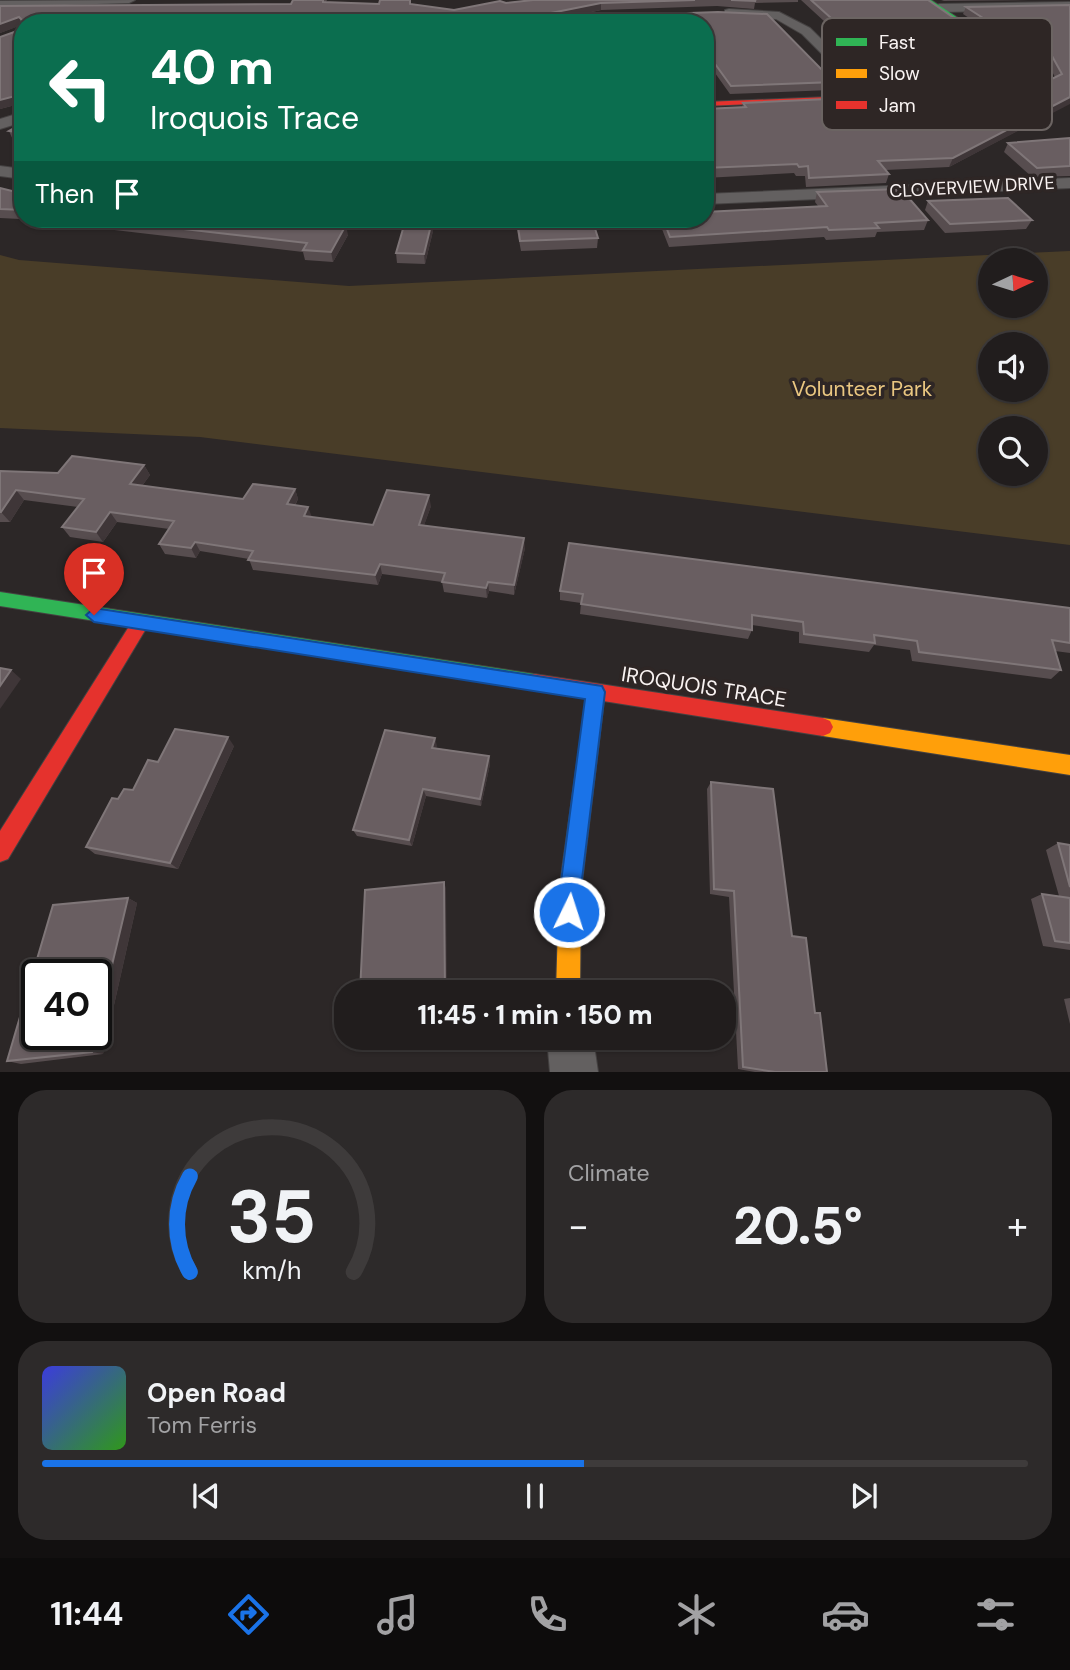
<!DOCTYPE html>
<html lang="en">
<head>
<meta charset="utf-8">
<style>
  body { margin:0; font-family:"DM Sans",sans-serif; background:#2d2a2a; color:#f1f3f6; height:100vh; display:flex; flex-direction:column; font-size:26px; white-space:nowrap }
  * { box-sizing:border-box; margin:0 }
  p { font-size:23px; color:#a2a2a4 }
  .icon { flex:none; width:38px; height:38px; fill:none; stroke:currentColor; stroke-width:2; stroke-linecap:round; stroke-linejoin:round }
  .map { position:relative; height:1072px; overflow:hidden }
  .details { display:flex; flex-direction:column; gap:18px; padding:18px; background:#121010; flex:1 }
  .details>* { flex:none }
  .hud { position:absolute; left:14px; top:14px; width:700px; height:214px; border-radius:28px; box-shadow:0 2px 5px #0004,0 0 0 2px #3e3b3b; background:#0b6e4f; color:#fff; overflow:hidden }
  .needle { width:46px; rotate:86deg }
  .buttons { position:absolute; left:978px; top:248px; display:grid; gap:14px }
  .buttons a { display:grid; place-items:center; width:70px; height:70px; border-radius:50%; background:#211d1d; box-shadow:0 2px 5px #0004,0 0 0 2px #3e3b3b; font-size:35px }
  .speed { position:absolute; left:21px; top:959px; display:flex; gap:14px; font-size:35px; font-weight:700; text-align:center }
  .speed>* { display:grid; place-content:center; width:91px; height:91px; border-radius:50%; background:#211d1d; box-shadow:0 2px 5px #0004,0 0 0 2px #3e3b3b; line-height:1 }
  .speed .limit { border:4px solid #111; border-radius:10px; background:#fff; color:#111 }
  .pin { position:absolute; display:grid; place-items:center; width:60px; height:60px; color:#fff; margin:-72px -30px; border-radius:50% 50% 50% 0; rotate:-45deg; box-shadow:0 0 7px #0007 }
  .pin .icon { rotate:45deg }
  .me { position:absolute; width:77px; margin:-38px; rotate:4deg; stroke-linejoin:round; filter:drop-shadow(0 0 5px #0008) }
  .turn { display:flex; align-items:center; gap:24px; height:147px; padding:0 21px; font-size:32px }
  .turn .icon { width:91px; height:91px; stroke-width:2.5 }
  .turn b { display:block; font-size:49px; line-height:60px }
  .then { display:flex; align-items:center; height:66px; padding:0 21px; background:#0003; gap:14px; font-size:26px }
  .big { font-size:52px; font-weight:800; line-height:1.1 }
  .details .widget { flex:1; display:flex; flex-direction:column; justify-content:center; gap:10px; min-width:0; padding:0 24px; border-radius:28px; background:#2d2a2a }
  .details .dial { align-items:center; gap:0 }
  .dial svg { height:182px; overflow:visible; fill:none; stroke:#3e3b3b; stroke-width:7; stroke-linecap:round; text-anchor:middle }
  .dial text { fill:#f1f3f6; stroke:none }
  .song { display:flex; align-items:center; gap:21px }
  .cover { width:84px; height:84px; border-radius:10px; background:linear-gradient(135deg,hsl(240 70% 55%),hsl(110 70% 35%)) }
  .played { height:7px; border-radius:4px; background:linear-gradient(90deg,#1a73e8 55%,#3e3b3b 55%) }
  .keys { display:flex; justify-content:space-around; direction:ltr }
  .heat { display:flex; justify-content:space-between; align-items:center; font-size:38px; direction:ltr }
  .details .tiles { flex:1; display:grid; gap:18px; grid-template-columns:1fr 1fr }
  .widget:last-child { grid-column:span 2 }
  .trip { position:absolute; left:334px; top:980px; width:402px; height:70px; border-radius:28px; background:#211d1d; box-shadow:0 2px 5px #0004,0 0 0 2px #3e3b3b; font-weight:800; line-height:70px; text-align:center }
  .dock { display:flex; height:112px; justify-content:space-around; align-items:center; background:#0d0c0c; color:#a2a2a4 }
  .dock .icon { width:49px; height:49px }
  .dock .on { color:#1a73e8 }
  .dock b { font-size:32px; color:#f1f3f6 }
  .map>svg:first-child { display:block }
  .green { fill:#493d28; fill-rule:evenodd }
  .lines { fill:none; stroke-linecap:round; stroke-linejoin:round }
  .street-casing { stroke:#454242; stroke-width:2 }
  .fast-casing { stroke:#454242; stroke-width:2 }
  .slow-casing { stroke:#454242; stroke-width:2 }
  .jam-casing { stroke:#454242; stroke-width:2 }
  .street { fill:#636060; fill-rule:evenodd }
  .fast { fill:#30b455; fill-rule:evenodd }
  .slow { fill:#ff9f0a; fill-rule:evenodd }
  .jam { fill:#e5322d; fill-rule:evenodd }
  .wall { fill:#574d4f }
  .shaded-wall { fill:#3f3638 }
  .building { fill:#695e61; stroke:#7f7678; stroke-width:2 }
  .route { fill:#1a73e8; stroke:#114b97; stroke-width:2 }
  .labels { text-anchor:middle; stroke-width:7; stroke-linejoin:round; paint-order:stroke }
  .far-street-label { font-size:18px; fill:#f9f3f2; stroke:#2e2625 }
  .park-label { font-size:21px; fill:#eac781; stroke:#2e2625 }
  .street-label { font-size:21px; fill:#f9f3f2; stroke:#2e2625 }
  .key { fill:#2e2625; stroke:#6b6462; stroke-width:2 }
  .key-label { font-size:19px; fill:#f9f3f2 }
</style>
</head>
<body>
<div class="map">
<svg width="1070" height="1072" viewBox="0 0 1070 1072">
  <rect width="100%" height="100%" fill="#2c2727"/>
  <!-- green -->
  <path class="green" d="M1070,251V545L200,437L0,428V255L19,260L349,286ZM990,261H1036V306H990ZM990,345H1036V390H990ZM990,429H1036V474H990Z"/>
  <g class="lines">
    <defs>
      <g id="street">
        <polygon points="135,0 129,3 0,7 0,1"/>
        <polygon points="1070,2 1070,10 939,12 933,8 939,4"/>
        <polygon points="729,9 779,12 810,28 881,98 874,102 869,101 802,34 776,19 725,16 725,10"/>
        <polygon points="23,112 23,122 0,129 0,119"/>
        <polygon points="0,166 23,169 23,179 0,176"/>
        <polygon points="1070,178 1070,188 705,204 705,194"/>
        <polygon points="547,1038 593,1038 598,1072 550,1072"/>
      </g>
      <g id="fast">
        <polygon points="924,0 931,0 1012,54 1018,70 1001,87 966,95 966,91 995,83 1011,68 1006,57"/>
        <polygon points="0,592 534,674 541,676 543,682 541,688 534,690 0,606"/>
      </g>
      <g id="slow">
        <polygon points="596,684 603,686 605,692 581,891 580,992 556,992 559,891 587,692 589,686"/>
        <polygon points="823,718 1070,755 1070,775 823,736 816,733 813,727 816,721"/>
      </g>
      <g id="jam">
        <polygon points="972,91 969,95 705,106 705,102"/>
        <polygon points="141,615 147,617 150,622 147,627 8,859 0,862 0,831 135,617"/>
        <polygon points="534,674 823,718 830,721 833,727 830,733 823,736 534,690 527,688 525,682 527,676"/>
      </g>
    </defs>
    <!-- street casing -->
    <use href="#street" class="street-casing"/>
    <!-- fast casing -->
    <use href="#fast" class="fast-casing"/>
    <!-- slow casing -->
    <use href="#slow" class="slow-casing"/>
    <!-- jam casing -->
    <use href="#jam" class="jam-casing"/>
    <!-- street -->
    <use href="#street" class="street"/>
    <!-- fast -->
    <use href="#fast" class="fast"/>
    <!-- slow -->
    <use href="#slow" class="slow"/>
    <!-- jam -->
    <use href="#jam" class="jam"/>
  </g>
  <!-- wall -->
  <g class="wall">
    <polygon points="293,0 327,0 326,2 411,4 454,10 533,0 798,0 798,2 755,3 754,9 717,6 601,10 565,18 718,12 834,82 831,90 730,94 705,59 705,23 23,23 23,103 0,109 21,25 0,33 0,6 291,4"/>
    <polygon points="801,0 928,0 984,39 981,47 927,49 989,73 985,81 897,88"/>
    <polygon points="941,0 1029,0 944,1"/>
    <polygon points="1070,5 1068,104 949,167 886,170 889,174 886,183 806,187 805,176 796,176 794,173 705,178 705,109 742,107 743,103 857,105 915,103 918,95 1031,89 1055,77 1043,55 1028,46 1011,46 963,14 966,7"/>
    <polygon points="23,123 23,141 13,140 9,131"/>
    <polygon points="1070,138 1070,176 1032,177 1004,152 1008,143"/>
    <polygon points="0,188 16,192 23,191 23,219 288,219 288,222 348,235 333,262 305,260 303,252 20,219 0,218"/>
    <polygon points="817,192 928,220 924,230 877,232 875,237 826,240 824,237 669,247 660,224 660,219 705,219 818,206 815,202"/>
    <polygon points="928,201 1032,220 1026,229 945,233 925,210"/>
    <polygon points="517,220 598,238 597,248 521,251 517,230"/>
    <polygon points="433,231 425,264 397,263 396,253"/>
    <polygon points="144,465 150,475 142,486 243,499 295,489 298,499 295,506 312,517 373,525 431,506 424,525 525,548 514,595 489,591 487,598 444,592 442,582 382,574 378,585 253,570 249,559 200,551 196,558 165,554 159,544 169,529 117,522 103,542 70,537 62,527 78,507 24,500 10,522 0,522 0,471 58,473"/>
    <polygon points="560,591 1070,608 1070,653 1055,651 1061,670 1051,679 912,661 910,650 874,645 869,652 799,643 799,632 752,625 752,630 748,639 580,614 581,603 560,600"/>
    <polygon points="435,738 436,748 489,756 490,764 481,806 426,796 412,846 357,836 353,830"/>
    <polygon points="234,746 178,869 95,854 86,847 118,799 133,790 158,762"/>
    <polygon points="711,782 792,936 815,1013 827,1072 755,1072 738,1069 729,897 710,894 707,789"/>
    <polygon points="1058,843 1070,845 1070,950 1043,946 1031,899 1042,894 1059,896 1046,850"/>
    <polygon points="128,898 137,903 103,1054 21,1064 7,1061"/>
    <polygon points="1070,998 1070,1024 1064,999"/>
  </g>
  <!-- shaded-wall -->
  <g class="shaded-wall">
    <polygon points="601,3 601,10 546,21 546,14"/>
    <polygon points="19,17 22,25 0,33 0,24"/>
    <polygon points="23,94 23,103 0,109 0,100"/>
    <polygon points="1070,97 1070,104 949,167 953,158"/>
    <polygon points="432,221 433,231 425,264 424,254"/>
    <polygon points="346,225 348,235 333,262 331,252"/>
    <polygon points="144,465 150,475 136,494 130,484"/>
    <polygon points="295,489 298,499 290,514 287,504"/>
    <polygon points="16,490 24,500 10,522 1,512"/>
    <polygon points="429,495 431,506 421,534 419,525"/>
    <polygon points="308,507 312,517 304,516"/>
    <polygon points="110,512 117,522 103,542 96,532"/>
    <polygon points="524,538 525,548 514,595 514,585"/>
    <polygon points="195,542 200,551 196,558 191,548"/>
    <polygon points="380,564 382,574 378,585 375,575"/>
    <polygon points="488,582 489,591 487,598 486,588"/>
    <polygon points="11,670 21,679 0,709 0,686"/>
    <polygon points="228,737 234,746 178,869 170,863"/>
    <polygon points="435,738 437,746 434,756 432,748"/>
    <polygon points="489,756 490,764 481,806 480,799"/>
    <polygon points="423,789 426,796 412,846 409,840"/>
    <polygon points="444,882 446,888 447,992 445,992"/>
    <polygon points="128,898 137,903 103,1054 92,1052"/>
  </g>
  <!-- building -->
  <g class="building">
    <polygon points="293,0 323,0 323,2 379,4 380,0 410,0 410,4 454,10 500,1 506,3 533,0 695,0 601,3 546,14 548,18 718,12 767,14 834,82 731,86 705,50 705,23 23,23 23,94 0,100 0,37 20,30 22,20 19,17 0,24 0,6 291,4"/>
    <polygon points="731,0 754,0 756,1"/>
    <polygon points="811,0 928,0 984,39 909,42 989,73 900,80"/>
    <polygon points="1070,5 1070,97 953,158 878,161 889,174 809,178 808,166 799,167 797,164 705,168 705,109 746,107 743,103 850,98 857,105 926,103 918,95 978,92 1011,81 1031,89 1062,74 1047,47 1031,38 1014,38 966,7"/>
    <polygon points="23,123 23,133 9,131"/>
    <polygon points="1070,138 1070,166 1037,168 1008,143"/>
    <polygon points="0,188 16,192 23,191 23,210 0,209"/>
    <polygon points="901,189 928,220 875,223 879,228 829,230 827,227 670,237 663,219 705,219 705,212 827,206 817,192"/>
    <polygon points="1008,198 1032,220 950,224 928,201"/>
    <polygon points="96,219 284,219 282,221 346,225 331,252 303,250 307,243"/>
    <polygon points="546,219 592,219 598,238 520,241 517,220"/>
    <polygon points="432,221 424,254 396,253 405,222"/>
    <polygon points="72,456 144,465 130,484 243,499 253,484 295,489 287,504 308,507 304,516 373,525 387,490 429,495 419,525 524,538 514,585 488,582 486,588 442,582 445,573 380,564 375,575 248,560 253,551 195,542 191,548 159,544 174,521 110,512 96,532 62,527 84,499 16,490 1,512 0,512 0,471 58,473"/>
    <polygon points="569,543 1070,608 1070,643 1052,640 1061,670 919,652 917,641 874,635 875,643 804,634 803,622 752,615 752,630 581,604 583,594 560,591"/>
    <polygon points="0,668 11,670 0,686"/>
    <polygon points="175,729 228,737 170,863 86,847 112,798 118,799 124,789 133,790 148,760 158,762"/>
    <polygon points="385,730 435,738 432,748 489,756 480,799 423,789 409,840 353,830"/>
    <polygon points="711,782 773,789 792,936 806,938 815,1013 820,1013 827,1072 775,1072 743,1067 734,891 714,889"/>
    <polygon points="1058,843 1070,845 1070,887"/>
    <polygon points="444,882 445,992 360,992 365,890"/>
    <polygon points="1042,894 1070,898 1070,943 1055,941"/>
    <polygon points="128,898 96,1032 96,975 37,975 37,1034 96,1034 92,1052 7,1061 53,905"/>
  </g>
  <!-- route -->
  <polygon class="route" points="94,608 602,686 605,692 577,920 569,923 561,920 557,912 585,699 94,622 86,615"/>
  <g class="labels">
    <!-- far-street labels -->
    <g class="far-street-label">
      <text transform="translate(972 187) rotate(-3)" y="6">CLOVERVIEW DRIVE</text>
    </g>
    <!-- park labels -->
    <g class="park-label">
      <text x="862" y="396">Volunteer Park</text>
    </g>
    <!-- street labels -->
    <g class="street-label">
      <text transform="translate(704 687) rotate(9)" y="7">IROQUOIS TRACE</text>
    </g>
  </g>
  <!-- legend -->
  <rect x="822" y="18" width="230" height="112" rx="10" class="key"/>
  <rect x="836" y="38" width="31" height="8" fill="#30b455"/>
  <rect x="836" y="69" width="31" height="9" fill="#ff9f0a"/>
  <rect x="836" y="101" width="31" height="8" fill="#e5322d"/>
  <g class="key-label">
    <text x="879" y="49">Fast</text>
    <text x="879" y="80">Slow</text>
    <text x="879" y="112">Jam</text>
  </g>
</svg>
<div class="buttons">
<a><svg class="needle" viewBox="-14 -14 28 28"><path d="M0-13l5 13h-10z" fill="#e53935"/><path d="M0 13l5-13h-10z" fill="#a2a2a4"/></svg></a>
<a><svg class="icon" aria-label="sound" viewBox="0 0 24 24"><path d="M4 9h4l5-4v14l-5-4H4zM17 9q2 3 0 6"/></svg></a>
<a><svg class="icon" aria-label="search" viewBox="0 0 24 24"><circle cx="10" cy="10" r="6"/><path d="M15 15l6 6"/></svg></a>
</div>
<div class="speed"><div class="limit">40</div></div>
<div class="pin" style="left:94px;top:615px;background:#d93025"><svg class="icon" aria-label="arrive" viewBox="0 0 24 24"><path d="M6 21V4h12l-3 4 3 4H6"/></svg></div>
<svg class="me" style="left:569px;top:912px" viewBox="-20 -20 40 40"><circle r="17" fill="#1a73e8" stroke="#fff" stroke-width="3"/><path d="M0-11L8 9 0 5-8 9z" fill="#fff"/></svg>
<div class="trip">11:45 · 1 min · 150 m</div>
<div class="hud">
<div class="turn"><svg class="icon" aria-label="left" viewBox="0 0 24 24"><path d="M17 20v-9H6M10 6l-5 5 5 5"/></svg><div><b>40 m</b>Iroquois Trace</div></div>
<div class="then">Then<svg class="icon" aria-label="arrive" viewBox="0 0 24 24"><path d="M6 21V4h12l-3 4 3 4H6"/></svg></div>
</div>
</div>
<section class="details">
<div class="tiles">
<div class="widget dial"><svg viewBox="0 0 100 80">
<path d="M14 69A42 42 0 1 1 86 69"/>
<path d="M14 69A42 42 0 0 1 14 27" stroke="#1a73e8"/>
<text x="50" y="56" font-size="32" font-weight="700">35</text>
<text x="50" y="72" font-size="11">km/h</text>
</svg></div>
<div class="widget"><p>Climate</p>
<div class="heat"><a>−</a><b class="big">20.5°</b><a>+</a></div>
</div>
<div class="widget">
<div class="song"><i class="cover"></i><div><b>Open Road</b><p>Tom Ferris</p></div></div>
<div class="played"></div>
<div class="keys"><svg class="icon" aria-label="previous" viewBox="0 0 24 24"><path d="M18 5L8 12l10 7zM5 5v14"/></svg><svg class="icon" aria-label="pause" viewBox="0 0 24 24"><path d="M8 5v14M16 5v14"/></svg><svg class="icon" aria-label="next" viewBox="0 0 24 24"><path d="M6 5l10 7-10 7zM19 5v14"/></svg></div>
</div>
</div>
</section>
<nav class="dock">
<b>11:44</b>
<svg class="icon on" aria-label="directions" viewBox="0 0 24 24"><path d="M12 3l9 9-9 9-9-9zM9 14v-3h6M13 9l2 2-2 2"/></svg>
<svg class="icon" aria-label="music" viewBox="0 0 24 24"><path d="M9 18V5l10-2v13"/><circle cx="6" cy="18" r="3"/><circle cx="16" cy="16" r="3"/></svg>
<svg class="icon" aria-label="phone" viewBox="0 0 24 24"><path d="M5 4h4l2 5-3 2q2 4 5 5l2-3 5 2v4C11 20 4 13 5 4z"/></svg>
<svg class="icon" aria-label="climate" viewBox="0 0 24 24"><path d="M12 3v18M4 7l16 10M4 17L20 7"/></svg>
<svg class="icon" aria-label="car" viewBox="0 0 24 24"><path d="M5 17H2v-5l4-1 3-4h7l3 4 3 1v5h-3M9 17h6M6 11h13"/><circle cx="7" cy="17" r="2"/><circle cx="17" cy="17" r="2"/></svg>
<svg class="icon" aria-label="filters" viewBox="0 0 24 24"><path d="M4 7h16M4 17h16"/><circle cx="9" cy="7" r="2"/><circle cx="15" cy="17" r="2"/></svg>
</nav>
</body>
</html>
